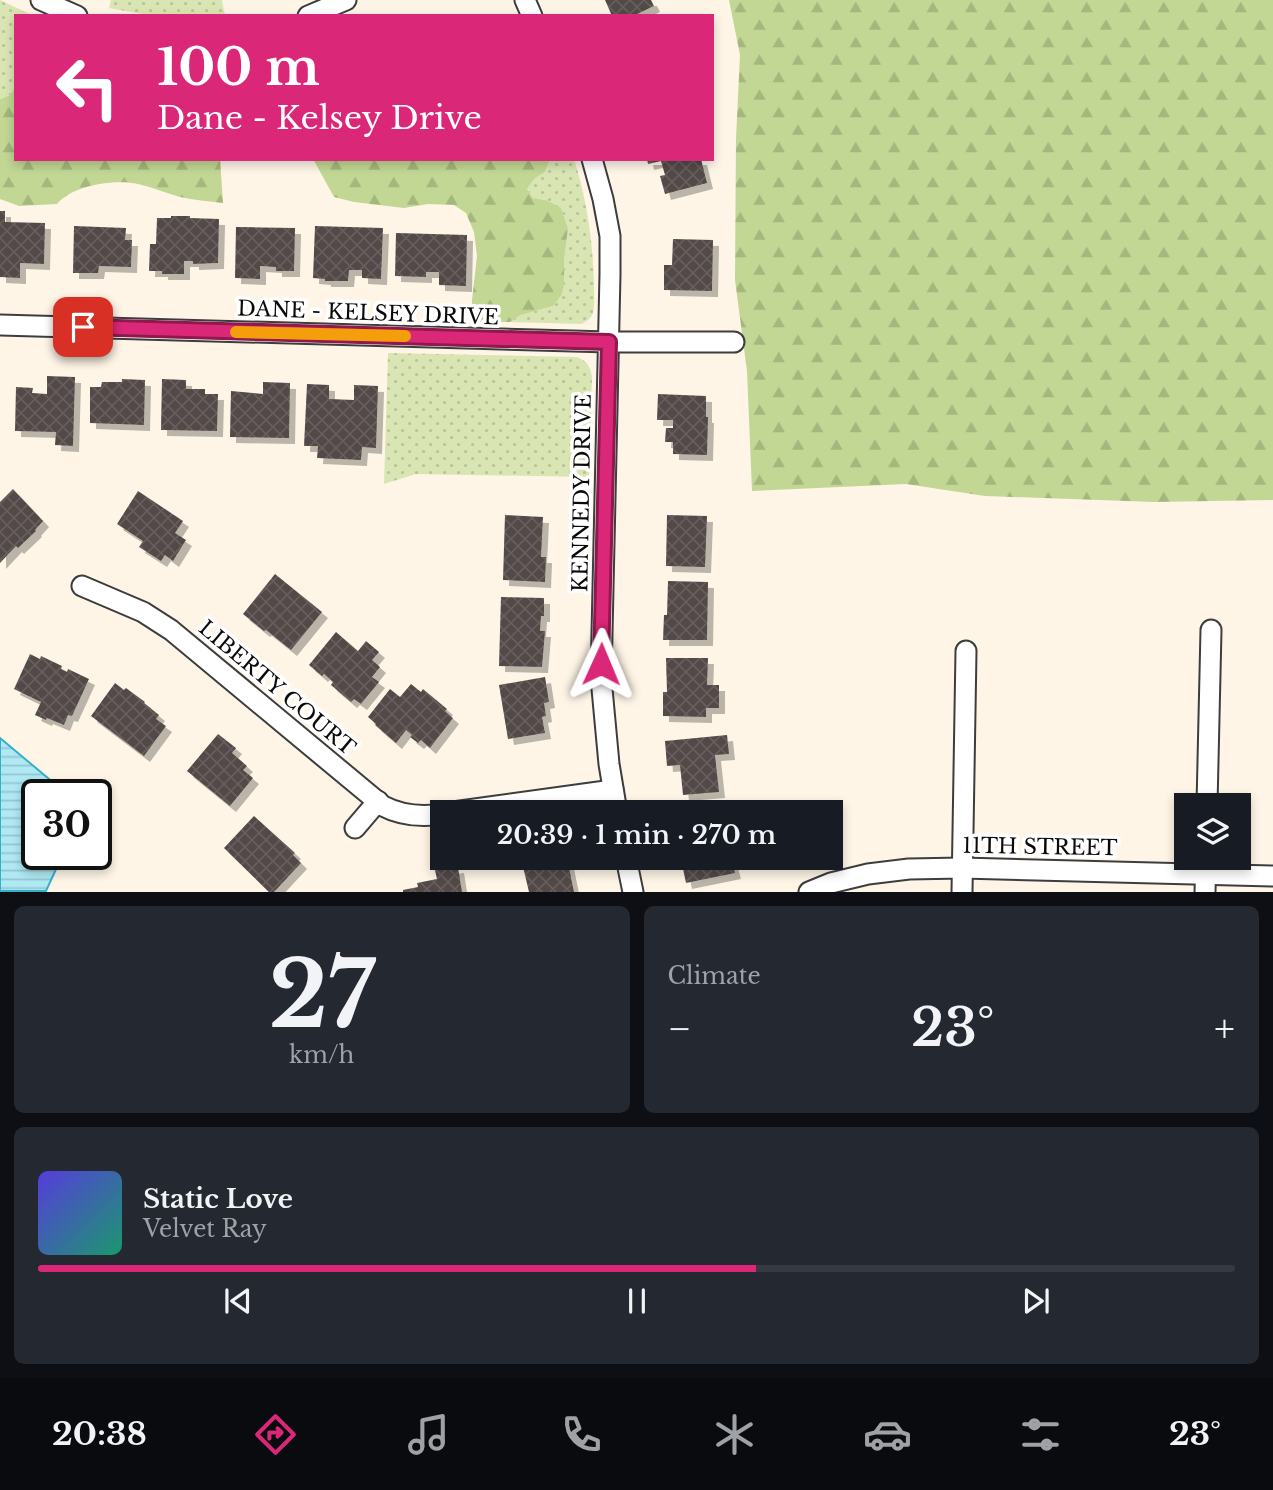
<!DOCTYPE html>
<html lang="en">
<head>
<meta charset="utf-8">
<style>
  body { margin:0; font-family:"Libre Baskerville",serif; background:#242831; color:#f1f3f6; height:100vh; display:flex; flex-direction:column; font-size:26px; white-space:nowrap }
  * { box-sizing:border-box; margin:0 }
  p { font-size:23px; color:#9ea1a6 }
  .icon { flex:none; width:38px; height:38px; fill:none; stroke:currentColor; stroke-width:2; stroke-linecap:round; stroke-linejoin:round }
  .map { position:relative; height:892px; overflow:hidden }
  .side { display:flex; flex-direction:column; gap:14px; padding:14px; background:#0d0f14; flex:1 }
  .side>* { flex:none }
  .guide { position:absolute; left:14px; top:14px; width:700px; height:147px; border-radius:0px; box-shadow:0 4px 10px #0003; background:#db2777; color:#fff; overflow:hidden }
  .controls { position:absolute; left:1174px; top:793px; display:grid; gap:14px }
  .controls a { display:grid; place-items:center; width:77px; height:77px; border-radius:0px; background:#171b24; box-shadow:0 4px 10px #0003; font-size:35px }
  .speed { position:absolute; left:21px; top:779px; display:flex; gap:14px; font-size:35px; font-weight:700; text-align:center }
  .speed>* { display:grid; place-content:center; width:91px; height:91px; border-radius:50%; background:#171b24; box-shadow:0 4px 10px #0003; line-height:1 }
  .speed .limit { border:4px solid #111; border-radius:10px; background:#fff; color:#111 }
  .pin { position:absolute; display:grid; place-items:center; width:60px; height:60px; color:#fff; margin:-30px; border-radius:14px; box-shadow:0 4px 10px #0006 }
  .me { position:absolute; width:77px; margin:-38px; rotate:1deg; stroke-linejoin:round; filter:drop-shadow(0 0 5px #0008) }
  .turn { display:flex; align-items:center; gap:24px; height:147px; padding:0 28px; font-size:32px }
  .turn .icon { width:91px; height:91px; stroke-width:2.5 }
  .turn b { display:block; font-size:49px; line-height:60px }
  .big { font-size:52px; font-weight:600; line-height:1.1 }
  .side .widget { flex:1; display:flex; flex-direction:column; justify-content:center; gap:10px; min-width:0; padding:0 24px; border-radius:10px; background:#242831 }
  .side .dial { align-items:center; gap:0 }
  .dial b { font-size:91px; line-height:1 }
  .song { display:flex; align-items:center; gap:21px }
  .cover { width:84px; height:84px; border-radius:10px; background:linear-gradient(135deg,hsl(250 70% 55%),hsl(160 70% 35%)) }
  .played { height:7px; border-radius:4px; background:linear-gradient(90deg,#db2777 60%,#363941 60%) }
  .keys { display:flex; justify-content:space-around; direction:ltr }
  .heat { display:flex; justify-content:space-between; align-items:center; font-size:38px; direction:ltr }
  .side .tiles { flex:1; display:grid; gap:14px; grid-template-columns:1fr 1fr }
  .widget:last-child { grid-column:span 2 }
  .trip { position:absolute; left:430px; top:800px; width:413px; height:70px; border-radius:0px; background:#171b24; box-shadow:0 4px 10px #0003; font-weight:600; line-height:70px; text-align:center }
  .menu { display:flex; height:112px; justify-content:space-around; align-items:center; background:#090b0e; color:#9ea1a6 }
  .menu .icon { width:49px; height:49px }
  .menu .active { color:#db2777 }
  .menu b { font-size:32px; color:#f1f3f6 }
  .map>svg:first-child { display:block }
  .grass { fill:url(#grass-dots) }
  .forest { fill:url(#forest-firs) }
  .water { fill:url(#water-rules); stroke:#37afc9; stroke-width:2 }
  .building { fill:url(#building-cross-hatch); filter:url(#shadow) }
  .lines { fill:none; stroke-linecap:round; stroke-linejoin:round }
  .street-casing { stroke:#3d3d3d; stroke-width:23 }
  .street { stroke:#fff; stroke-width:19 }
  .route-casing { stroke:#8e194d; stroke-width:18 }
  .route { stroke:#db2777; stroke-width:12 }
  .slow { stroke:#f59e0b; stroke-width:12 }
  .labels { text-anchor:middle; stroke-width:7; stroke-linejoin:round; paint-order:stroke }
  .street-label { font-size:21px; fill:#0a0a0a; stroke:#fff }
</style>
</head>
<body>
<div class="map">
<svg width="1273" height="892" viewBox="0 0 1273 892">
  <defs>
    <pattern id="grass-dots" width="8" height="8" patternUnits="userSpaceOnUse" patternTransform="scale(1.75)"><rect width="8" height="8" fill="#d9e6b3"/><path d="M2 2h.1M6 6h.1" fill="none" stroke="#b9c499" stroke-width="1.8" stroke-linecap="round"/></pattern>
    <pattern id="forest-firs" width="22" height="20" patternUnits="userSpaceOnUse" patternTransform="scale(1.75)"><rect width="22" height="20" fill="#c1d793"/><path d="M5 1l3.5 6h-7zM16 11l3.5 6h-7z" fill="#a4b77d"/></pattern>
    <pattern id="water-rules" width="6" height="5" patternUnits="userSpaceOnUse" patternTransform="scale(1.75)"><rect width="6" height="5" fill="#aee9f4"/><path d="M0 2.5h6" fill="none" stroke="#94c6d0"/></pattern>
    <pattern id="building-cross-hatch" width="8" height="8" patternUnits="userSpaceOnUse" patternTransform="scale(1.75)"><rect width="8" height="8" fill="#524947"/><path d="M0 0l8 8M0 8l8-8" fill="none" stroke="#665f5d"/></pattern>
    <filter id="shadow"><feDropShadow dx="6" dy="6" stdDeviation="0" flood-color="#0004"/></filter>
  </defs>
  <rect width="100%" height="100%" fill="#fef5e7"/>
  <!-- grass -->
  <g class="grass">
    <polygon points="0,0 34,16 16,16 16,86 10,95 0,99"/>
    <polygon points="111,0 222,0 225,16 153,16 109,8"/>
    <path d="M550,159H574C587,200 593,242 594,285C594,293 595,304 593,313C591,319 587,321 581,324L510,322L521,315L553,306L564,284V261L568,228L561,209L546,200L533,198L527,189L534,179L545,172Z"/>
    <path d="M388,353L577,357C587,361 590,366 592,376L589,477L416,474L384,484Z"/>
  </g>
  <!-- forest -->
  <g class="forest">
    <polygon points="729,0 1273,0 1273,500 1154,502 985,496 906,484 752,491 747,371 735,280 736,138 740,55"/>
    <path d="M16,86V159H220L223,203C208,201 194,200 180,197C166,193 152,187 138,184C115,179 73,185 57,204L19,206L0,199V99L10,95Z"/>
    <polygon points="313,159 550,159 545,172 534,179 527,189 533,198 546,200 561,208 568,228 564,261 564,284 562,294 553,306 521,315 510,322 472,322 472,300 477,256 474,232 466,213 454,205 428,204 404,208 354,202 334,197"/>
  </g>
  <!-- water -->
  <polygon class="water" points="0,738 67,794 37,794 37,854 63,854 46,891 0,891"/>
  <!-- building -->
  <g class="building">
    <polygon points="605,0 651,0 654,6 633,16 612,16"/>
    <polygon points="647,159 701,159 707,183 665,194 660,176 665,175 661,161 648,164"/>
    <polygon points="0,211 5,211 5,222 45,223 44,264 20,263 20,278 0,277"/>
    <polygon points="171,216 190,216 190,218 219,219 218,263 193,264 193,261 184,261 184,274 162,274 162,271 149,271 150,244 156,244 157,218 171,218"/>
    <polygon points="74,226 126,228 125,240 132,240 131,267 99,266 98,273 73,273"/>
    <polygon points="315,226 383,228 381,279 362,278 362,270 349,270 348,281 325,281 325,279 313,278"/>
    <polygon points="236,227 295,228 294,271 276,271 276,267 260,266 260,279 235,278"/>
    <polygon points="396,233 467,235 466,286 439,285 439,272 426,272 426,277 395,276"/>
    <polygon points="673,239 713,240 712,291 664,290 664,265 672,265"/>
    <polygon points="47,376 75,377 73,446 55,445 56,432 15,431 16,387 33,388 32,393 47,394"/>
    <polygon points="122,379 145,380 144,425 90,423 90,387 101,387 102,382 122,382"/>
    <polygon points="162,379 186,380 186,389 205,389 205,394 218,394 217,431 161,430"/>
    <polygon points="263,382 290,383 289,438 230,437 231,391 263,394"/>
    <polygon points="307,384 329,385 329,399 354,400 354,385 378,386 376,448 362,447 361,460 317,458 318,446 304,446"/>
    <polygon points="658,394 706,396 706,417 708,417 707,455 673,454 673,442 665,442 666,428 673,428 673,420 657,420"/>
    <polygon points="13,489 43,521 35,530 36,531 18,548 16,546 0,563 0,502"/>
    <polygon points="138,491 183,521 175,533 186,540 173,561 165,555 161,561 139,547 143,541 117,524"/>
    <polygon points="505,515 543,517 541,557 546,557 545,582 503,580"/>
    <polygon points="667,515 707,516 705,567 666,566"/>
    <polygon points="275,574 322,612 291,650 266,630 264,631 243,614"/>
    <polygon points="668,581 708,582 707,640 663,640 664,615 667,615"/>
    <polygon points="501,597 544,598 544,616 541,616 540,631 545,631 542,667 499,666"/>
    <polygon points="336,632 358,651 366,641 379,652 372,660 380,667 372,677 379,682 361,704 354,699 351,702 331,685 333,682 324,674 322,676 309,665"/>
    <polygon points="30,654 40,659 41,656 62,666 61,669 67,672 68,669 89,679 72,716 68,715 64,725 47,718 46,720 35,715 41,702 14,689"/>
    <polygon points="666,658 708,658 707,685 719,685 719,708 706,708 706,717 663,716 663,692 667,692"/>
    <polygon points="545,677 549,702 544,703 546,716 542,717 545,733 508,739 499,685"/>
    <polygon points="115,683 124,690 126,688 145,702 144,703 159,715 156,719 166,726 144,756 91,716"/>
    <polygon points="411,684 421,692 423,689 447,709 445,711 453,718 430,748 421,740 418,743 410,737 412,735 406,730 396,743 375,725 376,724 368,717 390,689 400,697"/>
    <polygon points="218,734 236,748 232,753 247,766 243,770 253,778 230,806 187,771"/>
    <polygon points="727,735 729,754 715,755 719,792 683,795 680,765 667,766 665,741"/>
    <polygon points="254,816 295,853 293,855 301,863 274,892 269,892 224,848"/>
    <polygon points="521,858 567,858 574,892 529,892"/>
    <polygon points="690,858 731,858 735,873 686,883 682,864 691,863"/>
    <polygon points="458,867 462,892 403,892 403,890 418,887 417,883 437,879 435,870"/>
  </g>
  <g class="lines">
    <defs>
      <g id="street">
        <polyline points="41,0 77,16"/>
        <polyline points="525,0 532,16"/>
        <polyline points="308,16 346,0"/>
        <polyline points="592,159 603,199 610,236 610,274 601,678 609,764 617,812"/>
        <polyline points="0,325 609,342 734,342"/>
        <path d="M82,586L143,612L171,630L383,806C402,816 423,817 443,814"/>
        <polyline points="1207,805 1211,630"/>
        <polyline points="453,812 613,790"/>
        <polyline points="355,828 378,801"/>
        <polyline points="626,858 633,892"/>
        <polyline points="809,892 831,883 868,874 909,869 962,868 1273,876"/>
        <polyline points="962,892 966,651"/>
        <polyline points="1205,892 1206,858"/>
      </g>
    </defs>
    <!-- street casing -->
    <use href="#street" class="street-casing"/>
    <!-- street -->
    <use href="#street" class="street"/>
  </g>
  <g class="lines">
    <defs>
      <polyline id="route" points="83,327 609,342 601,664"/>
    </defs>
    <!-- route casing -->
    <use href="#route" class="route-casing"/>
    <!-- route -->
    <use href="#route" class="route"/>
    <!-- slow -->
    <polyline class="slow" points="236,332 405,336"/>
  </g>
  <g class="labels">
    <!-- street labels -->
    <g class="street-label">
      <text transform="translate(368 313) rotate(2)" y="7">DANE - KELSEY DRIVE</text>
      <text transform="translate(582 493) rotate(-89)" y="7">KENNEDY DRIVE</text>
      <text transform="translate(277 688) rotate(40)" y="7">LIBERTY COURT</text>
      <text transform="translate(1040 847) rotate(1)" y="7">11TH STREET</text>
    </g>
  </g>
</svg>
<div class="controls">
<a><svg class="icon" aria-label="layers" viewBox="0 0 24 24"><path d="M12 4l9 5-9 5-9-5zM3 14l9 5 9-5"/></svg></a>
</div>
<div class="speed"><div class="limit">30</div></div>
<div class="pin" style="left:83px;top:327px;background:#d93025"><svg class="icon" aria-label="arrive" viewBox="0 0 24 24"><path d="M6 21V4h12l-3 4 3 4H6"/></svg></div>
<svg class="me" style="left:601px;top:664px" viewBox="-20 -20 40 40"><path d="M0-17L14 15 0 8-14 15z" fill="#db2777" stroke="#fff" stroke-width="4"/></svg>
<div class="trip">20:39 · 1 min · 270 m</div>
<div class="guide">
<div class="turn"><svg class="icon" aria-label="left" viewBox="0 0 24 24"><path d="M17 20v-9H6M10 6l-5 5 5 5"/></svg><div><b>100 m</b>Dane - Kelsey Drive</div></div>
</div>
</div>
<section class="side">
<div class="tiles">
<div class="widget dial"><b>27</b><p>km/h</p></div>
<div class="widget"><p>Climate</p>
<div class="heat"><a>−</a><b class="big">23°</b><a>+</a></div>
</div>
<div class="widget">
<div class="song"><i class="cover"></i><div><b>Static Love</b><p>Velvet Ray</p></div></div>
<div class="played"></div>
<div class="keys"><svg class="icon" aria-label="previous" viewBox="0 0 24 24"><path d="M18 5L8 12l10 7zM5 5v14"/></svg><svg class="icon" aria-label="pause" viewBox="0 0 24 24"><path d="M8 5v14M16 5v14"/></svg><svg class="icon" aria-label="next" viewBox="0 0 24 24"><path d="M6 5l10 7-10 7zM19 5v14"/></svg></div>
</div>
</div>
</section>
<nav class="menu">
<b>20:38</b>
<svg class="icon active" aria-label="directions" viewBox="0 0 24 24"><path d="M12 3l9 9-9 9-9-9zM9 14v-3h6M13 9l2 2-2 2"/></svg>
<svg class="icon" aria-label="music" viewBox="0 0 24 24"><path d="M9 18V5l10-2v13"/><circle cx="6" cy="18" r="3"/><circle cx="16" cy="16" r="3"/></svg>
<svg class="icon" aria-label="phone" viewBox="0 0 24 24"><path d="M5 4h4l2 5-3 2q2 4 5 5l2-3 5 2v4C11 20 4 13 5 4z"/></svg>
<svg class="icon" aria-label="climate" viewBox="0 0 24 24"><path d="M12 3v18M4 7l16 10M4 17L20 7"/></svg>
<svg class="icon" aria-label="car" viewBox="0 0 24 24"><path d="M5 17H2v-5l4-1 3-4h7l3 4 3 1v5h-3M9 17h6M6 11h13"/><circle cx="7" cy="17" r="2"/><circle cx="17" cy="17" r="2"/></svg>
<svg class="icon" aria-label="filters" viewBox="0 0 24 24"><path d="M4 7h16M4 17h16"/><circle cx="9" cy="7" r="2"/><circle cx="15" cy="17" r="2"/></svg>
<b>23°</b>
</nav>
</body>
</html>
